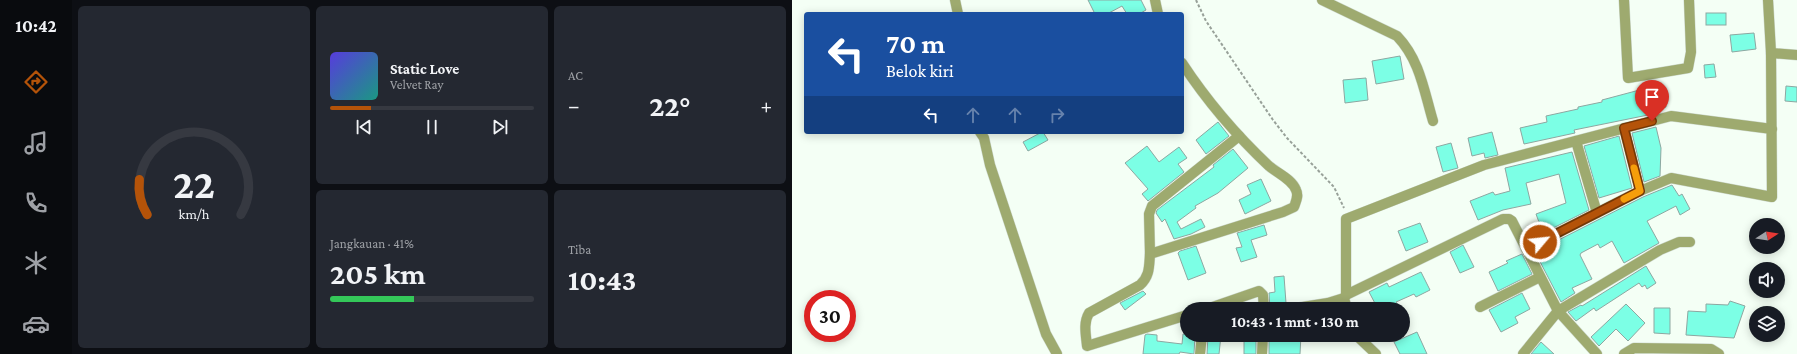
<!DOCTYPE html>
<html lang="id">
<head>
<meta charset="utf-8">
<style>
  body { margin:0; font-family:"Crimson Pro",serif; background:#242831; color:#f1f3f6; height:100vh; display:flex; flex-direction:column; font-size:15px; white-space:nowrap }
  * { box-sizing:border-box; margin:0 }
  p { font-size:13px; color:#9ea1a6 }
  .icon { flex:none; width:22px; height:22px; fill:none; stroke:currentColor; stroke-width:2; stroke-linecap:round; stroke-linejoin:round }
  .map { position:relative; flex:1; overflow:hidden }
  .drawer { display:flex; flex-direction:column; gap:6px; padding:6px; background:#0d0f14; width:720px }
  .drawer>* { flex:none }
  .top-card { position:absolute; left:12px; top:12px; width:380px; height:122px; border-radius:4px; box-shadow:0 2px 10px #0003; background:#1a4fa0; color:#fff; overflow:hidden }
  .needle { width:26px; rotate:78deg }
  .tools { position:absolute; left:957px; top:218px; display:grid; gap:8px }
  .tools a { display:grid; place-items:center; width:36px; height:36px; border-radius:50%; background:#171b24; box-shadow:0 2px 10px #0003; font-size:20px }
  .speed { position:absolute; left:12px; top:290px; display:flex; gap:8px; font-size:20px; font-weight:700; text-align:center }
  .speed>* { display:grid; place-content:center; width:52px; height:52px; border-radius:50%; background:#171b24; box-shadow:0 2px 10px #0003; line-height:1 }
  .speed .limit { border:6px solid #d22; background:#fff; color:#111 }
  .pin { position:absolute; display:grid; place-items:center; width:34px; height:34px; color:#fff; margin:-41px -17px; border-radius:50% 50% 50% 0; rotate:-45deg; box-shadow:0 0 4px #0007 }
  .pin .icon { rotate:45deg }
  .me { position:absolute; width:44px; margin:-22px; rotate:62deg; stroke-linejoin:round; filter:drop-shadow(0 0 3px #0008) }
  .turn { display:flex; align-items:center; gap:14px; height:84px; padding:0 16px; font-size:18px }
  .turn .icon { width:52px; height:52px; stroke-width:2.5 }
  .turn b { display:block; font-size:28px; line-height:34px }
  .lanes { display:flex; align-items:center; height:38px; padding:0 16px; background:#0003; justify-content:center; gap:20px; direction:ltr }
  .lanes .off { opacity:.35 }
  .big { font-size:30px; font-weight:700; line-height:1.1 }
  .drawer .tile { flex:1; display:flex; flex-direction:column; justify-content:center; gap:6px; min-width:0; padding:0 14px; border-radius:6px; background:#242831 }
  .drawer .dial { align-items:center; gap:0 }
  .dial svg { height:104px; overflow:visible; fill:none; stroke:#363941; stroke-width:7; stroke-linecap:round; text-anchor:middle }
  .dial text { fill:#f1f3f6; stroke:none }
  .song { display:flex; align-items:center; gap:12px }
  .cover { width:48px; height:48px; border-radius:6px; background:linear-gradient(135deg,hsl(250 70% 55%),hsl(170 70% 35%)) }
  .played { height:4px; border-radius:2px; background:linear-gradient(90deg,#b45309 20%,#363941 20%) }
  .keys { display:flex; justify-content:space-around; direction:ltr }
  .heat { display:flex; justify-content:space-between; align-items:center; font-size:22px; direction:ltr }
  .charge { height:6px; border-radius:3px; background:linear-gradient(90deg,#34c759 41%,#363941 0) }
  .drawer .tiles { flex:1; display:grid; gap:6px; grid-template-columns:repeat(3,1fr) }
  .tile:first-child { grid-row:span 2 }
  .trip { position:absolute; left:388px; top:302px; width:230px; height:40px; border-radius:20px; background:#171b24; box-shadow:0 2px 10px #0003; font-weight:700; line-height:40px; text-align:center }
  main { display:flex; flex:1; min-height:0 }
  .tabs { display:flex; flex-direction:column; width:72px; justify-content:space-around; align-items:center; background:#090b0e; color:#9ea1a6 }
  .tabs .icon { width:28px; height:28px }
  .tabs .on { color:#b45309 }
  .tabs b { font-size:18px; color:#f1f3f6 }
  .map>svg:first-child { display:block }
  .building { fill:#7cffe5; stroke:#8da7a1 }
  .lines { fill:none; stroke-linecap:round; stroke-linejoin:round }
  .minor-casing { stroke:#cfdad0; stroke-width:11 }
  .path { stroke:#98a199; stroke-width:2; stroke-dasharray:3 2; stroke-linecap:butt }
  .minor { stroke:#9eaa6f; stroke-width:10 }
  .route-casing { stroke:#753606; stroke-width:10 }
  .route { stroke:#b45309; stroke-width:7 }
  .slow { stroke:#f59e0b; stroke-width:7 }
</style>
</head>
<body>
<main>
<nav class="tabs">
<b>10:42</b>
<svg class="icon on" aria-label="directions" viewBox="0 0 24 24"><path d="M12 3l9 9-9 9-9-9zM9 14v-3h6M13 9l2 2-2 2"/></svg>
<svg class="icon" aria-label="music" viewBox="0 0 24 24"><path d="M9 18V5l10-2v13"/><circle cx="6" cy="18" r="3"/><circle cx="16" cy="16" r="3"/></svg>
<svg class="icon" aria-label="phone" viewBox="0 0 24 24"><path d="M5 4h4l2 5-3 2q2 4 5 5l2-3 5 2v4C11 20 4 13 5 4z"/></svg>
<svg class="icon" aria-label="climate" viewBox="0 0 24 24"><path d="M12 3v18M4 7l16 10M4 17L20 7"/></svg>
<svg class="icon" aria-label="car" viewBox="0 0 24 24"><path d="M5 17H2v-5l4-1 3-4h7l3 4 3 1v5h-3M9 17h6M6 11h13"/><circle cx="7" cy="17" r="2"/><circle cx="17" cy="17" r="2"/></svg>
</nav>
<section class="drawer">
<div class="tiles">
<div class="tile dial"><svg viewBox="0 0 100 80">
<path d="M14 69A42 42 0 1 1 86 69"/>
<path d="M14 69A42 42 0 0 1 8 42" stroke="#b45309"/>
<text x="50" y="56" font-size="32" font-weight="700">22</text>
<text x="50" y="72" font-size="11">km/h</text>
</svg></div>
<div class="tile">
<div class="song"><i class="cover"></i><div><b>Static Love</b><p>Velvet Ray</p></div></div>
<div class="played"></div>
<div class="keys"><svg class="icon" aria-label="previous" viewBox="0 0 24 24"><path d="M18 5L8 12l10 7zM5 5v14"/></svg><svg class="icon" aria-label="pause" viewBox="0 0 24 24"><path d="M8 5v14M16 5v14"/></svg><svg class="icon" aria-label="next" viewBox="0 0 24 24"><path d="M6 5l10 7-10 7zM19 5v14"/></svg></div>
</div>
<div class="tile"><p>AC</p>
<div class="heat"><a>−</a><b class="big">22°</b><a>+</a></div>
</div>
<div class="tile"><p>Jangkauan · 41%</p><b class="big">205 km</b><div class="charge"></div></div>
<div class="tile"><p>Tiba</p><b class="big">10:43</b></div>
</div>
</section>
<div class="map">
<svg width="1005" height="354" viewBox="0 0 1005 354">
  <rect width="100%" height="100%" fill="#f4fff5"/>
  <!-- building -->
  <g class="building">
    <polygon points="296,0 349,0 354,10 347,14 335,14 330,6 315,14 303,14"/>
    <rect x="914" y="13" width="20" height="12"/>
    <polygon points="962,33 964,49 940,52 938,35"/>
    <polygon points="608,56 612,79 584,84 580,61"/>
    <polygon points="922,64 924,77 913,78 912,65"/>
    <polygon points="574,78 576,100 553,103 551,80"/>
    <polygon points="870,84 874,107 860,110 861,114 782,130 783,133 732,144 728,128 755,122 754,116 786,109 786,107 810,102 810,100"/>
    <polygon points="994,86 1005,87 1005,102 993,101"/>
    <polygon points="426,122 437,136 414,154 404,140"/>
    <polygon points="864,127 869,148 868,176 852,182 840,133"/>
    <polygon points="250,132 251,132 256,140 236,151 231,142"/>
    <polygon points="700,132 706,155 693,158 692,153 680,156 676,138"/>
    <polygon points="827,136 840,188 807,198 792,146"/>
    <polygon points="659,143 666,168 651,172 644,147"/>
    <polygon points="355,146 367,162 387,147 395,158 386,164 392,172 356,201 350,194 356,189 333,163"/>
    <polygon points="441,149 456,168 426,193 403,206 404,208 385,222 389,229 409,219 413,227 399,234 382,239 373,219 370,222 364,213 365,210 422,167 421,165"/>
    <polygon points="780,152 797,210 751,233 744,214 774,203 767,174 734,183 739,204 711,210 686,220 678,201 701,192 703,195 718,191 713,168"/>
    <polygon points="469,179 479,201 453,214 447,200 459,194 455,185"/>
    <polygon points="880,185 887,196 890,194 898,209 888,215 884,206 855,221 867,243 832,263 820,241 808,248 806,244 789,253 788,255 800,279 780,288 783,293 769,302 743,252 851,197"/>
    <polygon points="628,223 636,242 614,251 606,231"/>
    <polygon points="472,225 475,235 459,240 465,257 449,262 444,248 450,247 445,233"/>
    <polygon points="671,245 682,267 668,273 658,252"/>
    <polygon points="404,246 414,273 396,280 386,253 388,251"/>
    <polygon points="730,254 740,274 706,291 697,272 716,263 714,261"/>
    <polygon points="854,266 864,283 855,289 853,285 850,287 847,283 804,311 802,308 784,321 776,312 789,305 790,306"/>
    <polygon points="629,272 638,290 624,297 622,294 604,302 606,305 598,309 586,309 577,292 595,283 597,287"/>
    <polygon points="492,276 494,303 490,303 491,309 478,309 477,293 483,292 482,277"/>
    <polygon points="351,291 354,294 333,310 328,303"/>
    <polygon points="730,293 738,309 723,317 726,323 709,332 697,310"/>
    <polygon points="938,301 953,306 942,338 894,335 896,311 914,312 914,304 936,305"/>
    <polygon points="834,304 853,323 836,341 824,329 807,346 799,337"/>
    <polygon points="862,308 878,308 878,334 862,333"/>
    <polygon points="625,332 635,354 608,354 602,342"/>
    <polygon points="355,334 365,335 365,341 390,344 391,334 403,335 402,354 388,352 387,354 351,354 353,335"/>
    <polygon points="416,335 429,335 427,354 415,354"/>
    <rect x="452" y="335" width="12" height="19"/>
    <polygon points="477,335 509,335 508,354 477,354"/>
    <polygon points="749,342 762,354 739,354"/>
  </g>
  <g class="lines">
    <defs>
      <g id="minor">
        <polyline points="163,0 166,14"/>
        <polyline points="363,0 366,14"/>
        <path d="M530,0L605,36C628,60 632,91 641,121"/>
        <polyline points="832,0 836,78 896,68 899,52 897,0"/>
        <polyline points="979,53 1005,55"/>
        <path d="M390,63C415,101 444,135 477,166C485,173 500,179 504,190C507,196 504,201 502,207L491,212L358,254C357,266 358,276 348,285L297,313C291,323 294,335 295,346L395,315"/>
        <polyline points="188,132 192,138 198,165 254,334 265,354"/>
        <polyline points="784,141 805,213"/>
        <polyline points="848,191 879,178 980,197 979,53 976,0"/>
        <polyline points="734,249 848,191 832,128"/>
        <polyline points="358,254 357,214 360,206 447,136"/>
        <polyline points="554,295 552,298 555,309"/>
        <polyline points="688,307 748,277"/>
        <polyline points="415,309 467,291 471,295 472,309"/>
        <polyline points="498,309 536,303 552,298"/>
        <polyline points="564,335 584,354"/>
        <polyline points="408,354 410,335"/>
        <polyline points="470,354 471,335"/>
        <polyline points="731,354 766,311 868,250 887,242 898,242"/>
        <polyline points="805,354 766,311 720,221 717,219 711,219 554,295 554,219 692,165 879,116 980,129"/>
        <polyline points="832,354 842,348 919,349 927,354"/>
      </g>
    </defs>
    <!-- minor casing -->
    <use href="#minor" class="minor-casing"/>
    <!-- path -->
    <polyline class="path" points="404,0 414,21 481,120 495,138 542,187 552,208"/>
    <!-- minor -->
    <use href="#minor" class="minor"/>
  </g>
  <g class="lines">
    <defs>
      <polyline id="route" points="748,242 848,191 832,128 860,121"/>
    </defs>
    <!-- route casing -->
    <use href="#route" class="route-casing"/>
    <!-- route -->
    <use href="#route" class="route"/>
    <!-- slow -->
    <polyline class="slow" points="832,199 848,191 842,168"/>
  </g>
</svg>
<div class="tools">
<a><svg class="needle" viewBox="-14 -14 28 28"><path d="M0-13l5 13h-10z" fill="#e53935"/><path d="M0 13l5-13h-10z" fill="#9ea1a6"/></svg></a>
<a><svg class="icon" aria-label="sound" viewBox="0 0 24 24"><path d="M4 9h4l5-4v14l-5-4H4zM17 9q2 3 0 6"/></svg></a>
<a><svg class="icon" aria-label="layers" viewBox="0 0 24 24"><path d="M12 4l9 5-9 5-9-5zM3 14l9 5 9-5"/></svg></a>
</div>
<div class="speed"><div class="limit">30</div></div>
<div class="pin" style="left:860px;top:121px;background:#d93025"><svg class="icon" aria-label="arrive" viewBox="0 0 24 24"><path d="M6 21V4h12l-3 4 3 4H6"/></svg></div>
<svg class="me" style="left:748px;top:242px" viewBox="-20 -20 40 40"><circle r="17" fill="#b45309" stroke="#fff" stroke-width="3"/><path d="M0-11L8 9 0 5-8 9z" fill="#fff"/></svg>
<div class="trip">10:43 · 1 mnt · 130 m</div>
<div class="top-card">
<div class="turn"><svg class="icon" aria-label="left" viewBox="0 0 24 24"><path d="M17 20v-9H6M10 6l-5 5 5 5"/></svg><div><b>70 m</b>Belok kiri</div></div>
<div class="lanes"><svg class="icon" aria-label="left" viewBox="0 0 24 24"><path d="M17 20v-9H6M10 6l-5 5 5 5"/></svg><svg class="icon off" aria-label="ahead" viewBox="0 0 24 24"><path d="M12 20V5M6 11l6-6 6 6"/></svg><svg class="icon off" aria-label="ahead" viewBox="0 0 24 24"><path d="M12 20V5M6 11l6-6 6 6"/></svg><svg class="icon off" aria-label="right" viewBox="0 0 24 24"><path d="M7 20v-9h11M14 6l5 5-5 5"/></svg></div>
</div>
</div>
</main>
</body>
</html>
